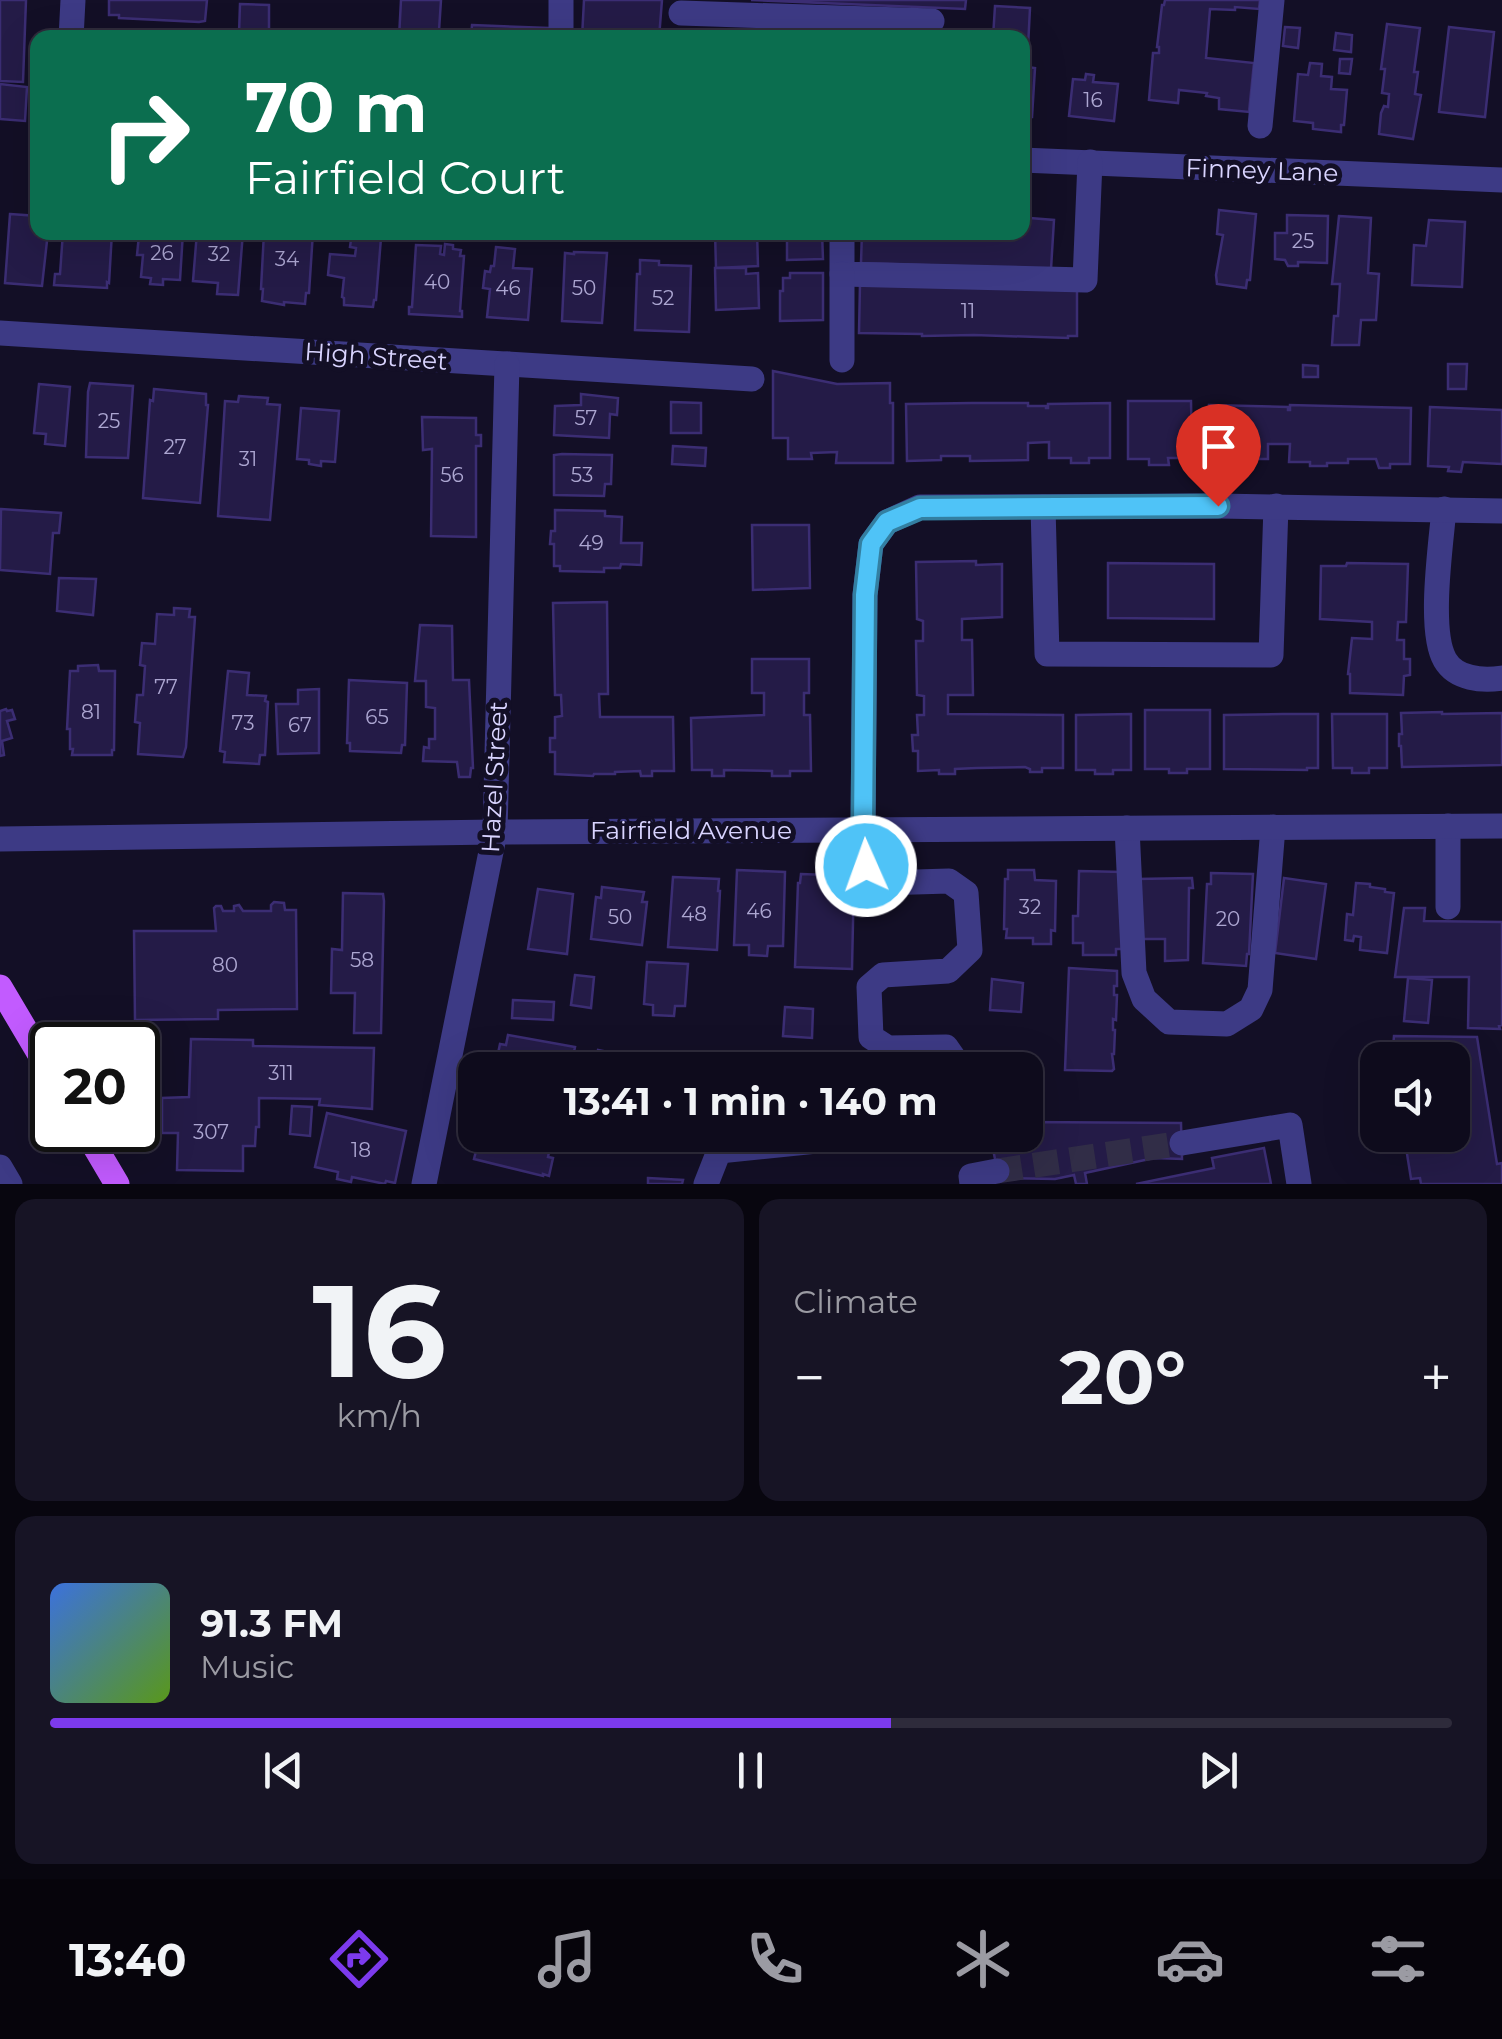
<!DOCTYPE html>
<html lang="en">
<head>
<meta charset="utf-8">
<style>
  body { margin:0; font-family:Montserrat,sans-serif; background:#171425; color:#f1f3f6; height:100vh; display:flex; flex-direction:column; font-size:38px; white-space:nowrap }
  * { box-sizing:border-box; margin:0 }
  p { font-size:32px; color:#9b9ba3 }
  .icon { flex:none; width:55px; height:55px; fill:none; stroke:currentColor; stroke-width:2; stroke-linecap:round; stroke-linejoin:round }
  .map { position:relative; height:1184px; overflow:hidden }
  .drawer { display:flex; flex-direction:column; gap:15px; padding:15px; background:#08060f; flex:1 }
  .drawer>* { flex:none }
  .hud { position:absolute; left:30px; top:30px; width:1000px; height:210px; border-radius:20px; box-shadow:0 10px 40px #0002,0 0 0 2px #2e2b3b; background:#0b6e4f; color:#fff; overflow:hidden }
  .fabs { position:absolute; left:1360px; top:1042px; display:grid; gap:20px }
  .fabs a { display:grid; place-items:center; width:110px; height:110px; border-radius:20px; background:#0e0b1c; box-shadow:0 10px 40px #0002,0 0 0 2px #2e2b3b; font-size:50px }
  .speed { position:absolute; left:30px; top:1022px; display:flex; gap:20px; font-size:50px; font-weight:700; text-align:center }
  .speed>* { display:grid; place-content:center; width:130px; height:130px; border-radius:50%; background:#0e0b1c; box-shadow:0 10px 40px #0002,0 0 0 2px #2e2b3b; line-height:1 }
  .speed .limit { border:5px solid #111; border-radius:15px; background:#fff; color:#111 }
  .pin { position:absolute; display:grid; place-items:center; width:85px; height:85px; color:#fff; margin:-102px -42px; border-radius:50% 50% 50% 0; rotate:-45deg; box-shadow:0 0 10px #0007 }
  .pin .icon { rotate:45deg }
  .me { position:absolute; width:110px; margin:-55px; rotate:358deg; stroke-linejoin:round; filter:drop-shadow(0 0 8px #0008) }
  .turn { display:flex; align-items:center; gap:35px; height:210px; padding:0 50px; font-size:45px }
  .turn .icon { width:130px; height:130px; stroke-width:2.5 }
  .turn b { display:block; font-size:70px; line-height:85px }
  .big { font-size:75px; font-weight:700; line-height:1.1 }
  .drawer .widget { flex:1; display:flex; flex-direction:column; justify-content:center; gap:15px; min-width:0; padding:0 35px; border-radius:20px; background:#171425 }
  .drawer .dial { align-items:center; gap:0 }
  .dial b { font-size:130px; line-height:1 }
  .song { display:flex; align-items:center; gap:30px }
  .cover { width:120px; height:120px; border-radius:15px; background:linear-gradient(135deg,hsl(220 70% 55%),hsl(90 70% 35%)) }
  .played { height:10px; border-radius:5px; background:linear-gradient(90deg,#7c3aed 60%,#2e2b3b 60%) }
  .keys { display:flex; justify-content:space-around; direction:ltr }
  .heat { display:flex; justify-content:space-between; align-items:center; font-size:55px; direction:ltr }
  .drawer .tiles { flex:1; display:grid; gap:15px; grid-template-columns:1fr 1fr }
  .widget:last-child { grid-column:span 2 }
  .trip { position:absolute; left:458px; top:1052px; width:585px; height:100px; border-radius:20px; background:#0e0b1c; box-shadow:0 10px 40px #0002,0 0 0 2px #2e2b3b; font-weight:700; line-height:100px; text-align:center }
  .tab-bar { display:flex; height:160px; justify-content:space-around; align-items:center; background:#06040b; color:#9b9ba3 }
  .tab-bar .icon { width:70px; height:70px }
  .tab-bar .on { color:#7c3aed }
  .tab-bar b { font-size:45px; color:#f1f3f6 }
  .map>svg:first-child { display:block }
  .building { fill:#241b47; stroke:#3b2d73; stroke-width:2.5 }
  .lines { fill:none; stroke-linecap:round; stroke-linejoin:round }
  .minor-tunnel { stroke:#312d47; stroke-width:25; stroke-dasharray:25 12; stroke-linecap:butt }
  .minor { stroke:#3d3a85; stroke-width:25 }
  .major { stroke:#c25bff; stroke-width:25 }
  .route-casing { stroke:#337fa1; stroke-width:25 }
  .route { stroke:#4fc3f7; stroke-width:18 }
  .labels { text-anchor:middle; stroke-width:10; stroke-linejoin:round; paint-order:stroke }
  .number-label { font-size:20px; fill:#aca6d1 }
  .street-label { font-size:25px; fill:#d9d4ff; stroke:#130f26 }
</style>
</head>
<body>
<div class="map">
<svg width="1502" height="1184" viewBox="0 0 1502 1184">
  <rect width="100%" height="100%" fill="#130f26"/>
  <!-- building -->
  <g class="building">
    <polygon points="0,0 26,0 23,82 0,81"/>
    <polygon points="109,0 207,0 205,21 199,22 119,18 119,15 109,15"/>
    <polygon points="401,0 441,0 439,31 441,31 441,38 399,38"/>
    <polygon points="584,0 662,0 659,38 582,38"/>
    <polygon points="751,0 966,0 965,9"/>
    <polygon points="1165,0 1260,0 1259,9 1235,7 1235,10 1210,9 1206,58 1254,63 1249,112 1219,109 1219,98 1206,96 1207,93 1179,90 1178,103 1149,100 1153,53 1159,53 1159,47 1157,47 1162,5 1164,5"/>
    <polygon points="240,4 269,5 269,35 239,34"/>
    <polygon points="995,6 1030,8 1027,67 1035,68 1032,117 1022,117 1022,38 993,38"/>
    <polygon points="1387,24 1420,28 1414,72 1418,72 1415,94 1421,95 1413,139 1379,134 1381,113 1384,106 1388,107 1389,94 1382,93 1385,69 1381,69"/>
    <polygon points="472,25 549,28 549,38 471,38"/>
    <polygon points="1285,27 1300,28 1298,48 1283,46"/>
    <polygon points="1449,27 1494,32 1485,117 1439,112"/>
    <polygon points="132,31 184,36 184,38 132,38"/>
    <polygon points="708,31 817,37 707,38"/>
    <polygon points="1336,33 1352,35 1351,52 1334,50"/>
    <polygon points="1340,59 1352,59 1350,74 1339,73"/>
    <polygon points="1310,63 1322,64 1321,76 1332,77 1331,89 1347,90 1344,125 1341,125 1341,132 1313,129 1313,123 1294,121 1298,74 1308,75"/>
    <polygon points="1086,74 1094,75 1093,82 1118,84 1114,121 1069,116 1073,79 1085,80"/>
    <polygon points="0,84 27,87 25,121 0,119"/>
    <polygon points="1219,210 1256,214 1250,280 1247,280 1246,288 1217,284 1216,275 1223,235 1217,234"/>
    <polygon points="10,214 38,216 38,232 48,232 42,286 5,283"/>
    <polygon points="1287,215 1328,216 1327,263 1298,262 1298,266 1288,266 1285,260 1275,259 1275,233 1287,233"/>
    <polygon points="1339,216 1371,218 1368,273 1379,274 1376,320 1361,320 1359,345 1332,345 1334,316 1338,316 1340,284 1332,284"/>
    <polygon points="1030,218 1054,220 1051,269 861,263 862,232 1022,232 1022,219"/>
    <polygon points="1429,220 1465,222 1462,287 1412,285 1414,245 1426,246"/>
    <polygon points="63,232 112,232 109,283 107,282 107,288 54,285 55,274 60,274"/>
    <polygon points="155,232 183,232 180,280 163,279 163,285 150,284 151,278 141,277 143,255 137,255 139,235 154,235"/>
    <polygon points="197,232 243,232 238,295 217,294 218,283 193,281"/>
    <polygon points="264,232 313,232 309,293 306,293 305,304 284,302 284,305 262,301 263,289 261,289"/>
    <polygon points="352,232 363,232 362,236 381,238 376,300 374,300 373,307 344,305 344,298 342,297 344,278 328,275 330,254 355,256 356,248 350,247"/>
    <polygon points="715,232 757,232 758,266 716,268"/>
    <polygon points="787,232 822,232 823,259 787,260"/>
    <polygon points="445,244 453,245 453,249 461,250 460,256 464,256 460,311 462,311 462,317 409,314 409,307 412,307 416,245 441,246 440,254 444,255"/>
    <polygon points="496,247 515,249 513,268 532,269 528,320 487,317 490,289 483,288 485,271 490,272 491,266 494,266"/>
    <polygon points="574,252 607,253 602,323 562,321 565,253 574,254"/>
    <polygon points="640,260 659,261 659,265 691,266 689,332 635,330 637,274 640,274"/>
    <polygon points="715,268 746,268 746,274 758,273 759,308 716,310"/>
    <polygon points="790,273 823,273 823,320 780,321 780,291 783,291 783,278 790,278"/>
    <polygon points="860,284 1077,288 1077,336 1068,336 1068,338 974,335 922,336 922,334 859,333"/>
    <polygon points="1448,364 1467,364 1466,389 1448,389"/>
    <polygon points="1303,365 1318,366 1318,377 1303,377"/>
    <polygon points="773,371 837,384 890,383 890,403 893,403 893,463 836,463 837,452 811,453 812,459 788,459 788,438 773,438"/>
    <polygon points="90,383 133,386 128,458 86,457 88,392"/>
    <polygon points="39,384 70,387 65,446 45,444 46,434 34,433"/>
    <polygon points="154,389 206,394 206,405 208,405 200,503 143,498 150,400 153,401"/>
    <polygon points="581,394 618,398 617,415 610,414 609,438 554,435 555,406 581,405"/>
    <polygon points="239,396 268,398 267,404 280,405 270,520 218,516 225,401 238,402"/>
    <polygon points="1128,401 1191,401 1192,458 1168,458 1169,465 1149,465 1149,459 1128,459"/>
    <polygon points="671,402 701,403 701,433 671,433"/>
    <polygon points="972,403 1028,403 1028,406 1046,406 1046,408 1048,408 1048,404 1110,403 1110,458 1089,458 1089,463 1071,463 1071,458 1049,458 1049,442 1028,443 1028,460 970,461 970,456 941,456 941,460 907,461 906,404"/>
    <polygon points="1209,405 1288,407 1288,410 1290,410 1290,405 1411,408 1410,464 1390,464 1390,468 1379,468 1376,459 1348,459 1348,463 1327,463 1327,466 1310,466 1310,462 1289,462 1290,444 1268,444 1268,459 1246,459 1246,465 1228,464 1228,458 1207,457"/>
    <polygon points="1430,407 1502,410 1502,464 1463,462 1461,472 1448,471 1449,467 1428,466"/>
    <polygon points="301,408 339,411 335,462 321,461 321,466 309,464 309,460 297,459"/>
    <polygon points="422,417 476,418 476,435 481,435 481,446 476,446 476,537 431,536 432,449 423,450"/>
    <polygon points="673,446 706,448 705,466 672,464"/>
    <polygon points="562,454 612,455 611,484 605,484 604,496 554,495 554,455"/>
    <polygon points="1,509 61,513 59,533 53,533 50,574 0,570"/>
    <polygon points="555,510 605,511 605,516 622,517 621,543 642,543 641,565 621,564 620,568 604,568 604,572 560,571 560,566 554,566 554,544 550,544 551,531 555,531"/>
    <polygon points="752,525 809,525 810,588 753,590"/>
    <polygon points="976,561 976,565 1002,564 1002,617 962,619 962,640 972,640 973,695 948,695 948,714 1063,715 1063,768 1042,768 1042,772 1030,772 1030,769 1025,767 977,768 955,769 955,774 939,774 939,770 918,771 918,751 913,751 912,735 918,735 917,715 924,715 924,696 917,695 916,641 923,641 923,621 917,619 916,562"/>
    <polygon points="1108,563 1214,564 1214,619 1108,618"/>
    <polygon points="1347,563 1408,564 1406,622 1398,622 1397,640 1404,640 1404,659 1410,659 1410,675 1404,676 1403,695 1350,693 1350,674 1348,674 1352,638 1372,639 1372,622 1320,619 1321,566 1346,566"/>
    <polygon points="59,578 96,579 93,615 57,611"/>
    <polygon points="607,602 608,694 599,694 600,717 673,717 674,771 652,771 652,776 641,776 640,771 615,772 615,774 594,774 593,776 555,774 555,752 550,752 550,738 555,738 555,717 562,716 561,695 555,695 553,603"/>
    <polygon points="174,608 190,609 189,617 195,617 186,747 183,757 138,754 140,723 135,722 137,695 143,695 145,666 140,665 142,643 155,644 157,614 174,615"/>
    <polygon points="420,625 452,626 453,680 469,680 473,768 471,768 470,777 459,777 457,762 423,761 424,747 429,748 429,739 435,739 435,708 426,707 426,681 415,681"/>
    <polygon points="752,659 809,659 809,693 804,693 804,715 810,715 811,771 790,771 790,776 772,776 772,771 724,770 724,776 712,776 712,770 692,770 691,718 764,715 764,693 752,693"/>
    <polygon points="98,665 99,671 115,671 114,750 112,750 112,755 72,755 73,749 70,749 70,729 67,729 70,671 78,671 78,666"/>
    <polygon points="228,671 249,673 247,695 266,696 265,701 268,702 265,755 260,755 259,764 224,762 225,752 220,751"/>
    <polygon points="349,680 407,683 405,745 402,745 401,753 350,751 350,743 347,743"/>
    <polygon points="319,689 319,753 278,754 276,704 298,704 298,690"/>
    <polygon points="6,709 7,711 12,710 15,719 7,721 12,738 2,741 4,755 0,756 0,711"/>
    <polygon points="1145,710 1210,710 1210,769 1187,769 1187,773 1169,773 1169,769 1145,769"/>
    <polygon points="1442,712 1442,714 1502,713 1502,765 1402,767 1401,746 1399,746 1399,734 1402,734 1401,713"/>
    <polygon points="1131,714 1131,770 1113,770 1113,774 1095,774 1095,770 1076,770 1076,715"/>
    <polygon points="1283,714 1318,714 1318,768 1307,768 1307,770 1224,769 1224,715"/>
    <polygon points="1332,714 1387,714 1387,768 1369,768 1369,773 1352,773 1352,768 1333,768"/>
    <polygon points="737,870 785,872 783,946 768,946 767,956 749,955 749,945 734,945"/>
    <polygon points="1008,870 1034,870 1035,880 1056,881 1055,931 1051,930 1051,944 1033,944 1033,938 1006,938 1007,929 1004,929 1005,879 1008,879"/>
    <polygon points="1079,871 1123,872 1122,949 1116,949 1116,955 1083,955 1083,943 1073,943 1073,916 1078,916"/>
    <polygon points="1211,873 1253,874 1249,954 1247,954 1246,966 1203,963 1207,884 1211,884"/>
    <polygon points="801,874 854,876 852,969 795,967 798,883 800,883"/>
    <polygon points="673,877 719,879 718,891 720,891 717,950 668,947"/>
    <polygon points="1192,878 1193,888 1189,888 1188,960 1165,961 1165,939 1142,939 1137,879"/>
    <polygon points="1284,878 1326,884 1316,959 1275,953"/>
    <polygon points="1356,883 1370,884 1370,887 1385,889 1385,892 1394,893 1387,953 1360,950 1361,937 1354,936 1353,941 1345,940 1347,914 1353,915"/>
    <polygon points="602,887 644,892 642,902 647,902 642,945 591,939 596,897 601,898"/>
    <polygon points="538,889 573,894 567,954 528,949"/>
    <polygon points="343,893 383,894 384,901 381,1033 354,1033 355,993 331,993 332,949 342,950"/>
    <polygon points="274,902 284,903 285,910 296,910 297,1009 218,1010 218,1019 135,1020 134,931 216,931 214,908 216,906 221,906 223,911 234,911 234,906 239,905 243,911 271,911 271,905"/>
    <polygon points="1404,908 1425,908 1424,921 1502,922 1502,1025 1499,1026 1500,1029 1468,1028 1469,977 1395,977"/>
    <polygon points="647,962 688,964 685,1006 675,1006 674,1016 653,1015 653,1005 644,1004"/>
    <polygon points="1069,968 1117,971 1117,986 1114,986 1114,995 1117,995 1116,1020 1113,1019 1113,1030 1115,1030 1114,1054 1112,1054 1114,1069 1112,1071 1065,1070"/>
    <polygon points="575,975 594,977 591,1008 571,1005"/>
    <polygon points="1408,978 1432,980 1428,1023 1404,1021"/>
    <polygon points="992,979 1023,983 1021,1012 990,1010"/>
    <polygon points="513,1000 554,1002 553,1020 512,1018"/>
    <polygon points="785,1007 813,1009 812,1038 783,1036"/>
    <polygon points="508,1035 575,1047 570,1070 517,1070 496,1063 500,1044 506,1045"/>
    <polygon points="1394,1036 1477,1037 1497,1164 1502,1163 1502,1184 1421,1184 1420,1178 1411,1179 1404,1135 1452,1135 1452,1060 1392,1060"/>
    <polygon points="191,1039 253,1040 253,1046 374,1048 372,1109 319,1105 320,1099 259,1098 259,1127 256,1127 255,1146 243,1146 243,1171 177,1170 178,1133 162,1133 162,1098 189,1097"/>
    <polygon points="598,1050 628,1056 623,1070 592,1070"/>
    <polygon points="292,1106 312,1107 310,1136 290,1134"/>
    <polygon points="327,1113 406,1131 395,1183 386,1181 385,1184 352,1177 351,1182 337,1179 338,1172 315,1167"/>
    <polygon points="1025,1122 1181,1123 1182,1159 1154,1158 1085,1173 1087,1184 1076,1184 1074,1175 1055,1179 999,1178 990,1135 1025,1135"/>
    <polygon points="480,1135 565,1135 563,1146 551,1143 548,1157 553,1158 549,1176 543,1174 543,1176 474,1159"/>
    <polygon points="1264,1148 1271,1184 1136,1184 1214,1168 1212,1158"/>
    <polygon points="648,1178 683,1180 682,1184 648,1184"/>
  </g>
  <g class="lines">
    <!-- minor-tunnel -->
    <polyline class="minor-tunnel" points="997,1171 1182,1143"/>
    <!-- minor -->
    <g class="minor">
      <polyline points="681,13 932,21"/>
      <polyline points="71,38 73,0"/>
      <polyline points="561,38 561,0"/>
      <polyline points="1260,126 1272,0"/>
      <polyline points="1022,160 1502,180"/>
      <polyline points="842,232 842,274 1085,280 1090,162"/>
      <polyline points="842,274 842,360"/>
      <polyline points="0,333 752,379"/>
      <polyline points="1043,507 1047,654 1271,655 1276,506"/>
      <path d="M1444,509C1441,544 1428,631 1445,660C1456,679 1482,681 1502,678"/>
      <polyline points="1448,826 1448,907"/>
      <polyline points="1127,828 1134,973 1144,999 1169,1022 1227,1024 1251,1009 1260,990 1273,827"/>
      <polyline points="0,839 495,832 1502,826"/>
      <polyline points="953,1070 953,1057 946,1047 888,1048 871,1037 869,987 883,975 948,971 970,950 966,893 949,881 881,883 866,866 863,829 865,595 871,544 887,522 920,507 1219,506 1502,511"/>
      <polyline points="1182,1143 1290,1125 1299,1184"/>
      <polyline points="0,1167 10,1184"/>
      <polyline points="424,1184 495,832 507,364"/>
      <polyline points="706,1184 719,1151 875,1135"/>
      <polyline points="972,1184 971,1176 997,1171"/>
    </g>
    <!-- major -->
    <g class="major">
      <polyline points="0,987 52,1075"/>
      <polyline points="85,1130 117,1184"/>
    </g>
  </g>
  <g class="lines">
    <defs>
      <polyline id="route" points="866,866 863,829 865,595 871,544 887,522 920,508 1218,506"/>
    </defs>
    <!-- route casing -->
    <use href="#route" class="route-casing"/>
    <!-- route -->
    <use href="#route" class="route"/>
  </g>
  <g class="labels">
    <!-- number labels -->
    <g class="number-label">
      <text x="1093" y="107">16</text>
      <text x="1303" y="248">25</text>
      <text x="162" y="260">26</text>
      <text x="219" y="261">32</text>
      <text x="287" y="266">34</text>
      <text x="437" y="289">40</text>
      <text x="508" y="295">46</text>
      <text x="584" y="295">50</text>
      <text x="663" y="305">52</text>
      <text x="968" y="318">11</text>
      <text x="586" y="425">57</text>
      <text x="109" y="428">25</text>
      <text x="175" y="454">27</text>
      <text x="248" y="466">31</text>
      <text x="452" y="482">56</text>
      <text x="582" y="482">53</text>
      <text x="591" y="550">49</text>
      <text x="166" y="694">77</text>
      <text x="91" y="719">81</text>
      <text x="377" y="724">65</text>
      <text x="243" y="730">73</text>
      <text x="300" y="732">67</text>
      <text x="1030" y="914">32</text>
      <text x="759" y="918">46</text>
      <text x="694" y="921">48</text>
      <text x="620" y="924">50</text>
      <text x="1228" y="926">20</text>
      <text x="362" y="967">58</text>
      <text x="225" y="972">80</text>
      <text x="281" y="1080">311</text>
      <text x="211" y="1139">307</text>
      <text x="361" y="1157">18</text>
    </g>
    <!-- street labels -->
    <g class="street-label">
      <text transform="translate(1262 170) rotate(2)" y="9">Finney Lane</text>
      <text transform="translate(376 356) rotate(4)" y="9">High Street</text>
      <text transform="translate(494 777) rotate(-87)" y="9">Hazel Street</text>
      <text x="691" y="839">Fairfield Avenue</text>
    </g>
  </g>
</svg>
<div class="fabs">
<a><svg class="icon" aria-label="sound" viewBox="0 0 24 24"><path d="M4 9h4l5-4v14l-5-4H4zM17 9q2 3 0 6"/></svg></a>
</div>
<div class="speed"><div class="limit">20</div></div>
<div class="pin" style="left:1218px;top:506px;background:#d93025"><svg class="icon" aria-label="arrive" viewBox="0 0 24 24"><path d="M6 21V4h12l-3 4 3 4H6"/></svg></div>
<svg class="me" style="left:866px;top:866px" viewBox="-20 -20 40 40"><circle r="17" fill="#4fc3f7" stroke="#fff" stroke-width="3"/><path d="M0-11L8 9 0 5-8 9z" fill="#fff"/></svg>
<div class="trip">13:41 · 1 min · 140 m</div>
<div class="hud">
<div class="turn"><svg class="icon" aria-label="right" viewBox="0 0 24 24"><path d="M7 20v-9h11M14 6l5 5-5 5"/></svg><div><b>70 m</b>Fairfield Court</div></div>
</div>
</div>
<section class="drawer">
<div class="tiles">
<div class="widget dial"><b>16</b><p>km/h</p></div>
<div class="widget"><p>Climate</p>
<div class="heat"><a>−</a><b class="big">20°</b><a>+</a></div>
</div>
<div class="widget">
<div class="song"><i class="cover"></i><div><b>91.3 FM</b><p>Music</p></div></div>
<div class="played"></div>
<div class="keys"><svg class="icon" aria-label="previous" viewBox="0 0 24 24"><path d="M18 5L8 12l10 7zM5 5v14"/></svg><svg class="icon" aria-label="pause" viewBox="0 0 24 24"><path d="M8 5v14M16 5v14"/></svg><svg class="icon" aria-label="next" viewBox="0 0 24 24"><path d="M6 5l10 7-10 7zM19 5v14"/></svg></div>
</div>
</div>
</section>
<nav class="tab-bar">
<b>13:40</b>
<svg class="icon on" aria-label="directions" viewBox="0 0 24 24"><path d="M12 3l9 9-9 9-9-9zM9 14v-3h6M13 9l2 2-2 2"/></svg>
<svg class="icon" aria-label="music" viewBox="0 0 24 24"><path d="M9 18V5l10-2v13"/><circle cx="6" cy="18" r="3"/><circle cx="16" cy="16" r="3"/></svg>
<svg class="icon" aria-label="phone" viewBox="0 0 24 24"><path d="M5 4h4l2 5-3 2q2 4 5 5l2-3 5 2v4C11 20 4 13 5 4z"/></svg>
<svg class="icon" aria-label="climate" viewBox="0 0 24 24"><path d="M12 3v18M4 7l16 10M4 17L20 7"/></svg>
<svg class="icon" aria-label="car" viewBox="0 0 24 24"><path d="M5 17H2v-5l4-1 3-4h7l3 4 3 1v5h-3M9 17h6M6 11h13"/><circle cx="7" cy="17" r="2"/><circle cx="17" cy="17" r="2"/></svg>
<svg class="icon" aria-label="filters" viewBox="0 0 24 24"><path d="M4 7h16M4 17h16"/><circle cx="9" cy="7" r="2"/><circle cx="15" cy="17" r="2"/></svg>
</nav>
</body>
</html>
